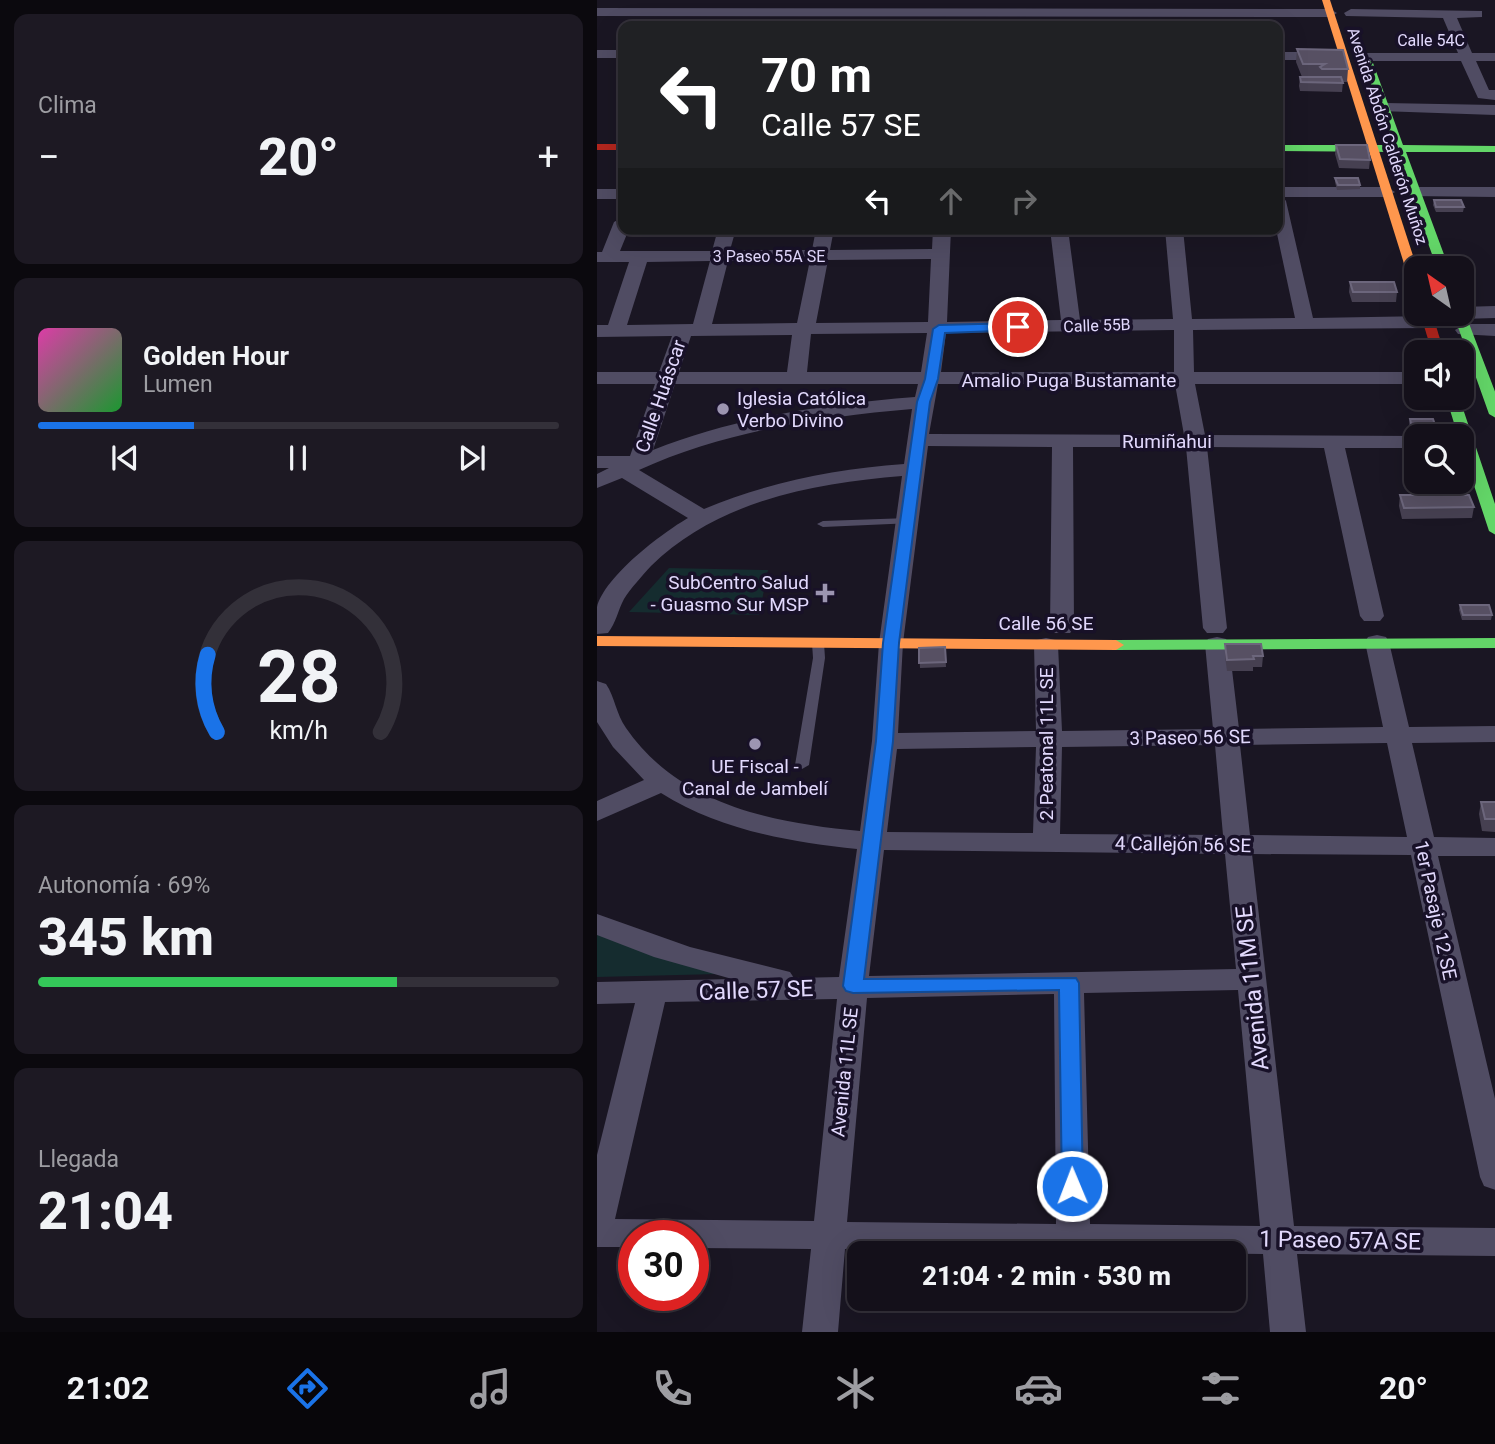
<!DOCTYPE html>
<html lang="es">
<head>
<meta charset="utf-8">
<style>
  body { margin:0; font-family:Roboto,sans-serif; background:#1d1923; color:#f1f3f6; height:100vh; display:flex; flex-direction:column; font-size:26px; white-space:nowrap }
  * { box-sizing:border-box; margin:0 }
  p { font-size:23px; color:#9d9da2 }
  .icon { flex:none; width:38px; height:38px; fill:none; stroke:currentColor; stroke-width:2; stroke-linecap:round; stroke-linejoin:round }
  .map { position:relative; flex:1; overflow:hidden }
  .side { display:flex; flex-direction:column; gap:14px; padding:14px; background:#0b090e; width:597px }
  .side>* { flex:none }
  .guide { position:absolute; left:21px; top:21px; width:665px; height:214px; border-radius:14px; box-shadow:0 7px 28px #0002,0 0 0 2px #333039; background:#202124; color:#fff; overflow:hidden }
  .needle { width:46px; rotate:326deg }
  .buttons { position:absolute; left:807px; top:256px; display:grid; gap:14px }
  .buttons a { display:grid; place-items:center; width:70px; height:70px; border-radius:14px; background:#14101a; box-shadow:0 7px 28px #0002,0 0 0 2px #333039; font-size:35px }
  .speed { position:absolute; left:21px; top:1220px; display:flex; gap:14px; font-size:35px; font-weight:700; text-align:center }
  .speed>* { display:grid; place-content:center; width:91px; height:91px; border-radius:50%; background:#14101a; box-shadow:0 7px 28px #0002,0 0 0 2px #333039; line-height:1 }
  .speed .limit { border:10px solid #d22; background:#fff; color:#111 }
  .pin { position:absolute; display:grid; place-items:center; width:60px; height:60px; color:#fff; margin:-30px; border:4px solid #fff; border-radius:50%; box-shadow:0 2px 7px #0007 }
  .me { position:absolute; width:77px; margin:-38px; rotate:359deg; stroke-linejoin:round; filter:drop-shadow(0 0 5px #0008) }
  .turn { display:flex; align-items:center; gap:24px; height:147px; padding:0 28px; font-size:32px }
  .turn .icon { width:91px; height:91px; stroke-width:2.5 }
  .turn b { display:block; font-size:49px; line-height:60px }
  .lanes { display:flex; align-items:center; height:66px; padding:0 28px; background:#0003; justify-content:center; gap:35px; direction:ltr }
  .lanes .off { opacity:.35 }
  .big { font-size:52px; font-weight:800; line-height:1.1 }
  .side .card { flex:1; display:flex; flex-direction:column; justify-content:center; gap:10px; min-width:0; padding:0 24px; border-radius:14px; background:#1d1923 }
  .side .dial { align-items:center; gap:0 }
  .dial svg { height:182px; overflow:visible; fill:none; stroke:#333039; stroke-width:7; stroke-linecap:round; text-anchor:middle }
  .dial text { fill:#f1f3f6; stroke:none }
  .song { display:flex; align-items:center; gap:21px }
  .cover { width:84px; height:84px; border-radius:10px; background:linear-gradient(135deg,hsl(320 70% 55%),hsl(130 70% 35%)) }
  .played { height:7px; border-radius:4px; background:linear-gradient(90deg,#1a73e8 30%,#333039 30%) }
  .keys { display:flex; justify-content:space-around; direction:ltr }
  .heat { display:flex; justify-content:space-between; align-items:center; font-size:38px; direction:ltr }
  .charge { height:10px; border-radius:5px; background:linear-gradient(90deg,#34c759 69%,#333039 0) }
  .trip { position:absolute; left:250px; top:1241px; width:399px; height:70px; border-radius:14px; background:#14101a; box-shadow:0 7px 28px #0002,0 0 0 2px #333039; font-weight:800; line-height:70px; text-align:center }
  .dock { display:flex; height:112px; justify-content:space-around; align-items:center; background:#08060a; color:#9d9da2 }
  .dock .icon { width:49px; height:49px }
  .dock .selected { color:#1a73e8 }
  .dock b { font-size:32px; color:#f1f3f6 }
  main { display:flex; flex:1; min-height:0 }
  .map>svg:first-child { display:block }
  .green { fill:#152c2f }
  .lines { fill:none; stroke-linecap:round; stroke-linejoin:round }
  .lane { fill:#504c63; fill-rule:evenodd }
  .street { fill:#504c63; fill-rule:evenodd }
  .fast { fill:#63d668; fill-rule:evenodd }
  .slow { fill:#ff974d; fill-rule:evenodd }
  .jam { fill:#b3261e; fill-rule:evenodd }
  .wall { fill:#464051 }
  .building { fill:#575063; stroke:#6c667c; stroke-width:2 }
  .route { fill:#1a73e8; stroke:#114b97; stroke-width:2 }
  .poi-dot { fill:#9c95b1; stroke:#181128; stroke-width:2.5 }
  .labels { text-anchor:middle; stroke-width:7; stroke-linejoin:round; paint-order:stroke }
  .far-street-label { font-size:16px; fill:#e2d9fd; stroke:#181128 }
  .street-label { font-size:19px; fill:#e2d9fd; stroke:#181128 }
  .poi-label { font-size:19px; fill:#e2d9fd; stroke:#181128; text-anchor:start }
  .near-street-label { font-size:23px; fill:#e2d9fd; stroke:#181128 }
</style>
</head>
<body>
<main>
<section class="side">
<div class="card"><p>Clima</p>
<div class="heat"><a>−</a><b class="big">20°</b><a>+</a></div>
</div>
<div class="card">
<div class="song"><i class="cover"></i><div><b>Golden Hour</b><p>Lumen</p></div></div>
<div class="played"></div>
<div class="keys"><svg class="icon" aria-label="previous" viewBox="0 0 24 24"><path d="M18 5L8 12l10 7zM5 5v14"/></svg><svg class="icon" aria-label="pause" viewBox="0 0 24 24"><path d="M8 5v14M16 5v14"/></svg><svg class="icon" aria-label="next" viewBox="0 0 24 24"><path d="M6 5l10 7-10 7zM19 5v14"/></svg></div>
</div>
<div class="card dial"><svg viewBox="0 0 100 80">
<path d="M14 69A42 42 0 1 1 86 69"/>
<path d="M14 69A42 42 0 0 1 10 35" stroke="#1a73e8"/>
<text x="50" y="56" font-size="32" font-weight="700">28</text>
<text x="50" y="72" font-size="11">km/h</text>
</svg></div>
<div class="card"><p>Autonomía · 69%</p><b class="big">345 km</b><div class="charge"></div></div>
<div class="card"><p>Llegada</p><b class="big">21:04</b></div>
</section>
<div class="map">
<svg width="899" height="1332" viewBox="0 0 899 1332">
  <rect width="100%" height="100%" fill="#1a1623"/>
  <!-- green -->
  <g class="green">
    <polygon points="72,568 171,570 162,615 32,612"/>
    <polygon points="0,932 122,974 0,977"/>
  </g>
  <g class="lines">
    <!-- lane -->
    <g class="lane">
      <polygon points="312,518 318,521 316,523 226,527 220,524 226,521"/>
      <polygon points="221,639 227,643 228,658 212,765 205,769 198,765 216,658 215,643"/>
    </g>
    <!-- street -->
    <g class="street">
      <polygon points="0,8 733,9 740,13 733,17 0,16"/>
      <polygon points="754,9 885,11 885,17 860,18 875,53 899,53 899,61 879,61 892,90 899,90 899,100 881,98 864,61 769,61 762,57 769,53 861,53 846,18 749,16 747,13"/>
      <rect x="0" y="50" width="26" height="8"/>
      <polygon points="681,52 733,52 740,56 733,60 681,60"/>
      <polygon points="788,103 899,105 899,115 783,111 780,108"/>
      <path d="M681,187H790L798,192L790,197H686L689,201L716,318L831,316L840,322L831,328L596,330L597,372H819V384H598L608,435L819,436V448H748L787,616L783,621H767L763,616L727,448L610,447L630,628L626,633H610L606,628L589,447H476L477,628L473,633H457L453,628L455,447L331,446L306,643L301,733L439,731L437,645L440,640L449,638L458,640L461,645L465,731L616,729L608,644L611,639L620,637L629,639L632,644L642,729L786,727L768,642L771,637L780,635L789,637L792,642L812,727L899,726V742L815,743L837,837L899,838V856H841L899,1103V1190L887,1186L883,1177L814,855L655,854L697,1226L899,1228V1256L700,1254L709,1332H673L666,1254L248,1249L241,1332H205L214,1249L96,1248V1236H37V1247H0V1155L38,1003L0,1004V982L135,979L57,957L0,935V914L93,947L193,972L197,978L242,977L260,849C192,842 123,830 64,793L0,821V801L47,780L16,747L0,722V681L9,684C18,697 19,714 29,728C82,805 176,823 263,831L275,741L282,643L305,476C217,483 120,501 54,566C45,576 34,588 27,599C21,610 19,623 11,633L0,634C0,626 0,615 0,607C8,576 65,533 91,518L25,478L0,488V474L12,468H0V456H33L58,384H0V372H62L75,336L0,337V325H11L32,262H0V252H5L17,222L26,217V229H32L23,251H115L121,229H139L133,250H215L219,229H237L233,250L335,249L336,229H354L350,322L464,320L453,229H471L483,320L576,319L568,229H586L595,319L698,318L679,229H681ZM334,259L331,322L219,323L231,260ZM213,260L200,323L115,324L131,261ZM113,261L96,324L30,325L50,262ZM577,330V372H344L349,333ZM330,333L324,372H210L214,334ZM195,335L190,372H82L94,336ZM78,384H321L318,397C229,404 139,417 56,450ZM341,384H578L587,435L332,434ZM315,409L307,464C237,469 172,482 107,509L42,470C127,431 222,417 315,409ZM790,743L810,837L653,835L643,745ZM618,745L626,835L463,834L465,747ZM439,747L436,833L290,832L300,749ZM287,850L628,854L639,969L272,976ZM641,990L663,1226L493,1224L487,993ZM457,994L459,1224L250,1222L270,998ZM240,999L217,1221L18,1219L68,1002Z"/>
      <polygon points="818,187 899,187 899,197 812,196 810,192 812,188"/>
      <rect x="0" y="189" width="26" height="10"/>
      <polygon points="899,306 899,318 864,319 855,313 864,313 864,307"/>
      <polygon points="868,324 899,324 899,336 861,334 858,330"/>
    </g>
    <!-- fast -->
    <g class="fast">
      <polygon points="771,60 776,63 806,145 899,146 899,152 809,152 852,268 840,268 798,152 681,151 681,145 796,145 766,63"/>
      <polygon points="864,310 868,313 899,394 899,418 892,414 856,313 864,313"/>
      <polygon points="849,397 862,397 899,507 899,535 892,531 864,446 864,436 861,436"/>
      <polygon points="899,638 899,648 519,650 511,645 519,640"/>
    </g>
    <!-- slow -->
    <g class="slow">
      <polygon points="725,0 733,0 820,268 819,287 813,283"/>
      <polygon points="0,636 519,640 527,645 519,650 0,646"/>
    </g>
    <!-- jam -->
    <g class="jam">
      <rect x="0" y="144" width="26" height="6"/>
      <polygon points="823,313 835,313 847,352 835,352"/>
    </g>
  </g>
  <!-- wall -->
  <g class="wall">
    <polygon points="700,49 751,69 750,82 746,82 745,92 703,91 702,86 703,77 705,77 699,62"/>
    <polygon points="739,145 773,160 772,169 742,168 738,154"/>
    <polygon points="738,178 763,185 763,189 740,190 738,182"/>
    <polygon points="837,200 867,207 866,212 839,212 836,205"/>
    <polygon points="753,282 800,292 799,302 755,302 752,292"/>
    <polygon points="813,419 839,428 838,433 814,433 812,425"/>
    <polygon points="803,495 877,507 875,518 805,519 802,506"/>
    <polygon points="863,605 895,615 894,620 865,620 862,610"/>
    <polygon points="628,644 666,656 665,667 656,667 656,671 630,671 628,656"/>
    <polygon points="348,647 349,667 323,668 322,648"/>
    <polygon points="884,802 899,802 899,832 885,831 882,814"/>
  </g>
  <!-- building -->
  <g class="building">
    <polygon points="700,49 746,50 751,69 725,69 723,67 728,64 706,64"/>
    <polygon points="703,77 744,77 746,83 704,82"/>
    <polygon points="739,145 770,145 773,160 743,159"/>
    <polygon points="738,178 761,178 763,185 741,185"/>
    <polygon points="837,200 864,200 867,207 839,207"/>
    <polygon points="753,282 797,282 800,292 756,292"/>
    <polygon points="813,419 836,419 839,428 815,428"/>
    <polygon points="803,495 872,495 877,507 807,508"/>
    <polygon points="863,605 892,605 895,615 866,615"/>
    <polygon points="628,644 664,644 666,656 656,656 657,659 630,660"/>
    <polygon points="348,647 349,662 322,663 322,648"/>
    <polygon points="884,802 899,802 899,819 888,819"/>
  </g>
  <!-- route -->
  <polygon class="route" points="421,323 428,327 426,330 348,333 341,379 333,402 302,643 296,741 267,979 479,978 482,983 486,1186 483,1192 475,1194 468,1192 465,1186 462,990 256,993 249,991 246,986 279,741 286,643 320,402 328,379 336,329 342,325"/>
  <!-- markers -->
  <g class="poi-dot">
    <circle cx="126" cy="409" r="7"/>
    <path d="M224.5 582.5h7v7h7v7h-7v7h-7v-7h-7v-7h7z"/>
    <circle cx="158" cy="744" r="7"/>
  </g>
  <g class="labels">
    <!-- far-street labels -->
    <g class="far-street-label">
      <text x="834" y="46">Calle 54C</text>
      <text transform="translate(791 136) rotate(72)" y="6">Avenida Abdón Calderón Muñoz</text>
      <text x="172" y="262">3 Paseo 55A SE</text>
      <text transform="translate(500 325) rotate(-2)" y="6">Calle 55B</text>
    </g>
    <!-- street labels -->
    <g class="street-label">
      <text x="472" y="387">Amalio Puga Bustamante</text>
      <text transform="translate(63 396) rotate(-71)" y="7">Calle Huáscar</text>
      <text x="570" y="448">Rumiñahui</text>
      <text x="449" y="630">Calle 56 SE</text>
      <text transform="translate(593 737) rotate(-1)" y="7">3 Paseo 56 SE</text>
      <text transform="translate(449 744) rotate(-90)" y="7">2 Peatonal 11L SE</text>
      <text transform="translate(586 844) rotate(1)" y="7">4 Callejón 56 SE</text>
      <text transform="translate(839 910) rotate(78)" y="7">1er Pasaje 12 SE</text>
      <text transform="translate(247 1072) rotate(-84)" y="7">Avenida 11L SE</text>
    </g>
    <!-- poi labels -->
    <g class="poi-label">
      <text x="140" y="405">Iglesia Católica<tspan x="140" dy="22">Verbo Divino</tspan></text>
      <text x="212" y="589" text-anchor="end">SubCentro Salud<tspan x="212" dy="22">- Guasmo Sur MSP</tspan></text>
      <text x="158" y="773" text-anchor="middle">UE Fiscal -<tspan x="158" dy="22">Canal de Jambelí</tspan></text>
    </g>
    <!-- near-street labels -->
    <g class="near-street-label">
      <text transform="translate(655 988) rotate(-96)" y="8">Avenida 11M SE</text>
      <text transform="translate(159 990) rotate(-2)" y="8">Calle 57 SE</text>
      <text transform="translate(743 1240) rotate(1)" y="8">1 Paseo 57A SE</text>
    </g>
  </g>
</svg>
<div class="buttons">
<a><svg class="needle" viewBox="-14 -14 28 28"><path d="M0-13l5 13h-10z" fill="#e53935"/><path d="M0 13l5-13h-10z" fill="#9d9da2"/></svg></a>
<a><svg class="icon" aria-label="sound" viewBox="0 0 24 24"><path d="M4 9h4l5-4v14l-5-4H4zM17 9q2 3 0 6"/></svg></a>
<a><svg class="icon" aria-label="search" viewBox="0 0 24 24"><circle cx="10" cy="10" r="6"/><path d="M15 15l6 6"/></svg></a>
</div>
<div class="speed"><div class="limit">30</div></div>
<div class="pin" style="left:421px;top:327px;background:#d93025"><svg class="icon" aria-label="arrive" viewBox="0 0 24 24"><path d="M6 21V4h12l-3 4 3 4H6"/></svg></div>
<svg class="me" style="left:475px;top:1186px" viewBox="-20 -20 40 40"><circle r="17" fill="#1a73e8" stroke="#fff" stroke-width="3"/><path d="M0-11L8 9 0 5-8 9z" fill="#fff"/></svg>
<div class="trip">21:04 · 2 min · 530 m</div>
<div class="guide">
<div class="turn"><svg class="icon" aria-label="left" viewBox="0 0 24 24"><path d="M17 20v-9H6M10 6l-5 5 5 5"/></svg><div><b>70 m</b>Calle 57 SE</div></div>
<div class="lanes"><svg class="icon" aria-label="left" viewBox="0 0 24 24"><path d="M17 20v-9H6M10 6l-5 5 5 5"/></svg><svg class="icon off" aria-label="ahead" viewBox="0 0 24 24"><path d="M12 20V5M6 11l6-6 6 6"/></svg><svg class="icon off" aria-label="right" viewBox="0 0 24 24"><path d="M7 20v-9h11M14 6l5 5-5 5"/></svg></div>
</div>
</div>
</main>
<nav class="dock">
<b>21:02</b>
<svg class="icon selected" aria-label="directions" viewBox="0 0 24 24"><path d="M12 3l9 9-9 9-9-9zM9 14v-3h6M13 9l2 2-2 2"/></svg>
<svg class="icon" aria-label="music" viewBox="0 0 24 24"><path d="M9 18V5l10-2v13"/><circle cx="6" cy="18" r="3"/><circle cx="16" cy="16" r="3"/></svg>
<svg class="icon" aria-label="phone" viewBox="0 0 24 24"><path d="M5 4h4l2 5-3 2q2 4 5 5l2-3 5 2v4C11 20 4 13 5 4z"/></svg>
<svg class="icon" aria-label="climate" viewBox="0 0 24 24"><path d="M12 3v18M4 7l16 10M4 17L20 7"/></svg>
<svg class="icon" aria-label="car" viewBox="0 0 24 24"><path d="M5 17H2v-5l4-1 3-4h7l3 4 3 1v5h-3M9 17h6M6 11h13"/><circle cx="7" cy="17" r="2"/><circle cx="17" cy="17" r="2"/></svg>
<svg class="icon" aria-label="filters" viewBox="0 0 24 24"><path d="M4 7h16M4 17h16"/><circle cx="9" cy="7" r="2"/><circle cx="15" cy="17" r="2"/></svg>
<b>20°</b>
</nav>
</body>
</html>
